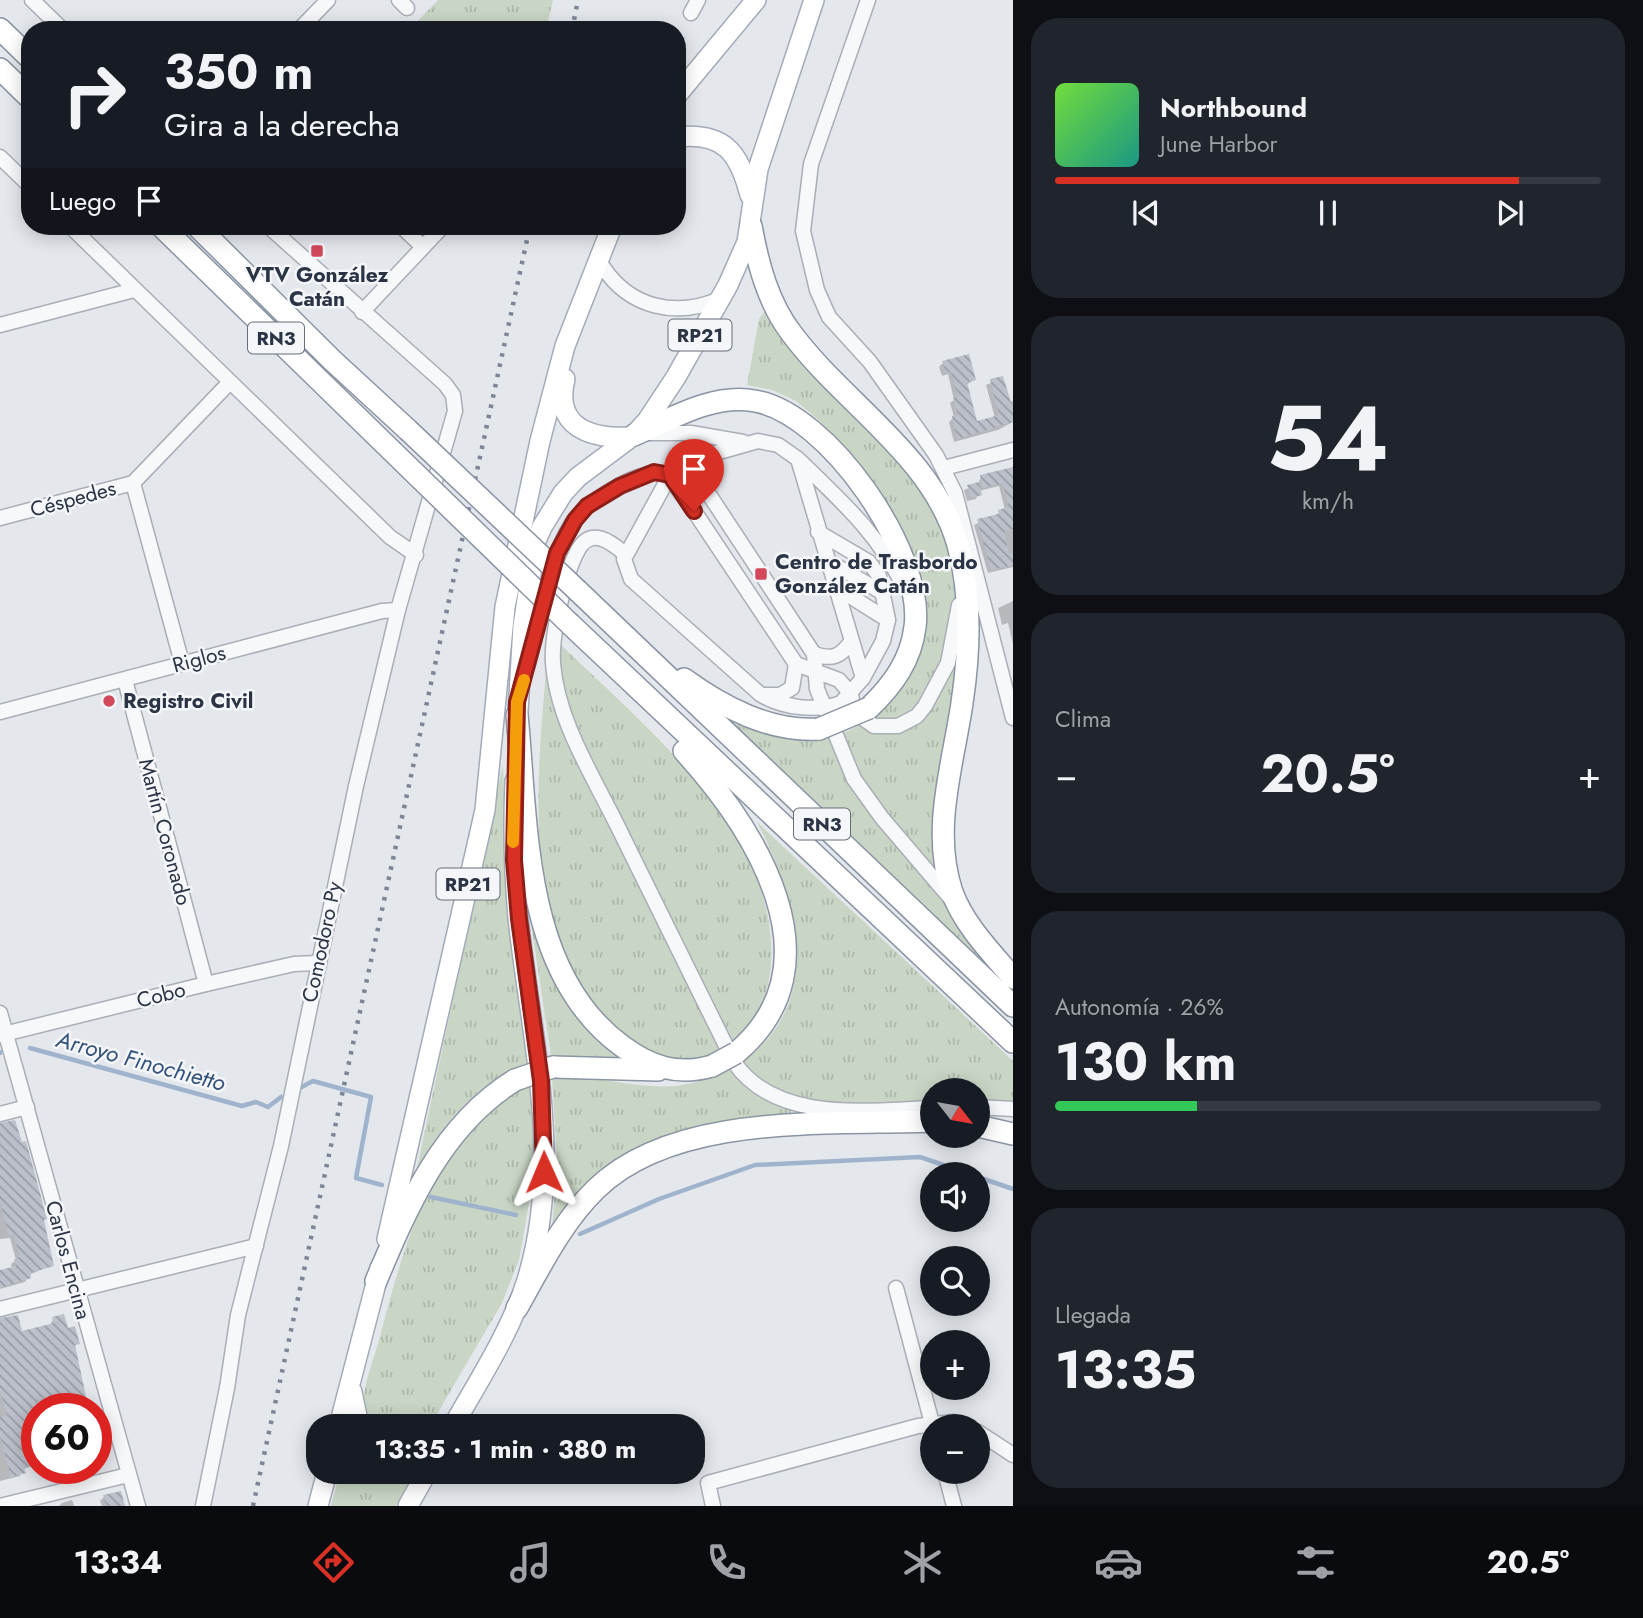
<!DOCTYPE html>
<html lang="es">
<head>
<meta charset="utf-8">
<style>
  body { margin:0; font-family:Jost,sans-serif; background:#20242c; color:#f1f3f6; height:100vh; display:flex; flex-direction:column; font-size:26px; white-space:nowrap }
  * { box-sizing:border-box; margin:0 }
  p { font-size:23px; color:#9ea1a6 }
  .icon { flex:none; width:38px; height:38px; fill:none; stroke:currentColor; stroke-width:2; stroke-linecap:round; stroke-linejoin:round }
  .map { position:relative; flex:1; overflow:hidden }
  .panel { display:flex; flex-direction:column; gap:18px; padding:18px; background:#0d0f14; width:630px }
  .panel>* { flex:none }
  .top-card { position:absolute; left:21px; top:21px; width:665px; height:214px; border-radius:28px; box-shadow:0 4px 18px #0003; background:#171b24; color:#f1f3f6; overflow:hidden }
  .needle { width:46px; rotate:121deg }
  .tools { position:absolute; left:920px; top:1078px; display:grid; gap:14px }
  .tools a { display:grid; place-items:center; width:70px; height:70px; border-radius:50%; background:#171b24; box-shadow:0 4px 18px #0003; font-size:35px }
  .speed { position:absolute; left:21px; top:1393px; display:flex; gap:14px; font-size:35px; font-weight:700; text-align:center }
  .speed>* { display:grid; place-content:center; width:91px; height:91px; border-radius:50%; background:#171b24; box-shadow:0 4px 18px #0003; line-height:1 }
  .speed .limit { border:10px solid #d22; background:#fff; color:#111 }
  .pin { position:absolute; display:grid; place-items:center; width:60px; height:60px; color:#fff; margin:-72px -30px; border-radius:50% 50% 50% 0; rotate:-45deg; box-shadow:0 0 7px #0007 }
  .pin .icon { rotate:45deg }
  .me { position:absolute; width:77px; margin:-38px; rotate:359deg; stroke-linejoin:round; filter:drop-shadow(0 0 5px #0008) }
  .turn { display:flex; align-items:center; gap:24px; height:147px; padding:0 28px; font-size:32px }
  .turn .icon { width:91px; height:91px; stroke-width:2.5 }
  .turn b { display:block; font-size:49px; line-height:60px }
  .then { display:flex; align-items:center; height:66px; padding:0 28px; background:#0003; gap:14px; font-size:26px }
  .big { font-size:52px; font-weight:700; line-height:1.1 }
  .panel .card { flex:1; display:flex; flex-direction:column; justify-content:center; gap:10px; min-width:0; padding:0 24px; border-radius:28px; background:#20242c }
  .panel .dial { align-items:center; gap:0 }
  .dial b { font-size:91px; line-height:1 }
  .song { display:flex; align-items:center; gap:21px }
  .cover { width:84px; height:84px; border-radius:10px; background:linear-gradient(135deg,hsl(100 70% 55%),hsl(170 70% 35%)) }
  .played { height:7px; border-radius:4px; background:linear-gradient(90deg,#d93025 85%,#363941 85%) }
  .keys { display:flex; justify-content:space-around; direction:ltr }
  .heat { display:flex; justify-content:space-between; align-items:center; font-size:38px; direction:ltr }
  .charge { height:10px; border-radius:5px; background:linear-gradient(90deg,#34c759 26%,#363941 0) }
  .trip { position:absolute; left:306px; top:1414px; width:399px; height:70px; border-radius:28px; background:#171b24; box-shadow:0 4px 18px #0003; font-weight:700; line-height:70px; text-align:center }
  .dock { display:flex; height:112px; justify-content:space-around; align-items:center; background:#090b0e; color:#9ea1a6 }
  .dock .icon { width:49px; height:49px }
  .dock .selected { color:#d93025 }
  .dock b { font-size:32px; color:#f1f3f6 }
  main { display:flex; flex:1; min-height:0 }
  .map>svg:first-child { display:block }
  .grass { fill:url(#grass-tufts) }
  .shadow { fill:#0003 }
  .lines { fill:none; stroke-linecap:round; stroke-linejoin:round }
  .stream { stroke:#9fb4cc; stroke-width:4.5 }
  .building { fill:url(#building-back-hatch) }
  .minor-casing { stroke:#a9aeb7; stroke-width:17 }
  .major-casing { stroke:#a3abb8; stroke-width:22 }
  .highway-casing { stroke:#8b94a3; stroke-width:24 }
  .minor { stroke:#f7f8fa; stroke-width:14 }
  .major { stroke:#fff; stroke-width:19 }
  .highway { stroke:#fff; stroke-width:21 }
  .rail { stroke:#7d8696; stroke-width:4.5; stroke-dasharray:3.5 7; stroke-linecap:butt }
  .highway-bridge-casing { stroke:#8b94a3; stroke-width:24; stroke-linecap:butt }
  .highway-bridge { stroke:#fff; stroke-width:21 }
  .route-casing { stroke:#8d1f18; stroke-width:18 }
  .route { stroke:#d93025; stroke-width:12 }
  .slow { stroke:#f59e0b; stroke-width:12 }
  .poi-dot { fill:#d1495b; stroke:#f4f6f9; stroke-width:2.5 }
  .labels { text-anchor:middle; stroke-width:5; stroke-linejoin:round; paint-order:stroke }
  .shield { fill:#f4f6f9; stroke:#676e7b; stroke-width:2 }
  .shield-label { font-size:19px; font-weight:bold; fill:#2b3445 }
  .poi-label { font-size:21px; font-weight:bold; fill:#2b3445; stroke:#f4f6f9; text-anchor:start }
  .street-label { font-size:21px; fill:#2b3445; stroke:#f4f6f9 }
  .water-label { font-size:23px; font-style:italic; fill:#34527a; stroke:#f4f6f9 }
</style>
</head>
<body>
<main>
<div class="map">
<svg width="1013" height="1506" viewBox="0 0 1013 1506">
  <defs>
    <pattern id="grass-tufts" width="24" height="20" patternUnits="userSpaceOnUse" patternTransform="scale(1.75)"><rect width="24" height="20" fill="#c9d6c5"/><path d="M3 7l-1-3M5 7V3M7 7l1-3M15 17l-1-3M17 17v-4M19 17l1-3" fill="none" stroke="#adb8ab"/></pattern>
    <pattern id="building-back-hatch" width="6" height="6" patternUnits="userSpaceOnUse" patternTransform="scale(1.75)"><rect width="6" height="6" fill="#bbc0ca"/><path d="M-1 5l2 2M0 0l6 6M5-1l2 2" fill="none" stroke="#989da6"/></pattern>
  </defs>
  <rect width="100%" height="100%" fill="#e4e7ec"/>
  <!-- grass -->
  <g class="grass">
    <polygon points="438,0 553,0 546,30 409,30"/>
    <path d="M767,308L909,474L931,508L947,544L963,649L950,910L1013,992L716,717C764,736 831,757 873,713C886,699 910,643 921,623L845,451L821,422L796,401L772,390L747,385L759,319Z"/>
    <path d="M549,633C610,694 709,776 746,853C842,1052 641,1148 561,948C524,854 542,732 549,633Z"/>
    <path d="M503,764L507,895L527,1063C478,1081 443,1124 417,1168Z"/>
    <path d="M757,822L1013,1061V1105L978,1104V1090H933V1104H848L791,1097V1117L661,1140L552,1230L557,1158L552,1078C593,1074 634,1089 675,1086C703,1083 731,1071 753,1053C825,993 794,893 757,822Z"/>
    <polygon points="525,883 559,987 574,1012 617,1057 551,1056"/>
    <path d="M531,1085L534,1175L519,1260L502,1303L430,1426H370C355,1403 371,1368 378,1344C404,1246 431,1133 531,1085Z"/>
    <polygon points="340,1472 414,1472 396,1506 331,1506"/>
  </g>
  <!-- shadow -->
  <g class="shadow">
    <polygon points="943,363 974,380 966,385 976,423 995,418 986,385 1002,378 1008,402 1013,401 1013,422 998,430 954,442 949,422 954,417 950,403 954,400 948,374 942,376 939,367"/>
    <polygon points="1013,468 1013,567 988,573 974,525 1005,510 999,486 979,491 976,499 967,501 964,490 978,484 981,477"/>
    <polygon points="1013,601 1013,644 1008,623 1002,625 998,608"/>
    <polygon points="0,1124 42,1222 52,1265 29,1275 25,1282 0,1289 0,1272 12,1269 11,1264 16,1260 10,1238 0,1239"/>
    <polygon points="53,1319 78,1343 73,1347 86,1406 83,1409 37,1409 37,1465 23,1469 20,1476 0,1481 0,1322 21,1333 50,1326"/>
    <polygon points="96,1434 101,1450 96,1454"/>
    <polygon points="104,1497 123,1506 102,1506 100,1501"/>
    <polygon points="72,1500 74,1506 59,1506 62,1503"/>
  </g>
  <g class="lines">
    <!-- stream -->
    <g class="stream">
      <polyline points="30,1048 242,1106 256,1102 268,1107 281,1097"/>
      <polyline points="0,1053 0,1052"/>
      <polyline points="296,1090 313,1081 371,1097 356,1178 382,1185"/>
      <polyline points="978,1177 1013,1189"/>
      <polyline points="431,1197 516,1215"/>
      <polyline points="580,1234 659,1199 755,1165 920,1157 970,1174"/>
    </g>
  </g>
  <!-- building -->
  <g class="building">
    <polygon points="969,354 976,380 967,382 977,421 999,415 990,379 1003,376 1013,409 1013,422 957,439 952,416 958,415 953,398 958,397 951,372 946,373 942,361"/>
    <polygon points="1013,467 1013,529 1004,532 1009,554 1013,553 1013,565 991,570 977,519 999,514 998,510 1009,507 1003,483 983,488 980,475"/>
    <polygon points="979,482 982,495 971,498 967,485"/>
    <polygon points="15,1120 22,1142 26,1141 47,1219 44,1220 54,1266 30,1273 31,1278 0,1288 0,1270 16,1266 14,1259 20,1257 14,1235 9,1236 0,1201 0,1123"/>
    <polygon points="64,1314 68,1328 75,1326 80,1344 75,1345 88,1406 63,1409 59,1394 37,1400 37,1463 24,1467 26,1473 11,1477 0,1435 0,1417 7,1416 0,1391 0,1318 18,1315 22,1331 54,1323 52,1317"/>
    <polygon points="121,1491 125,1506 106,1506 103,1495"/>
  </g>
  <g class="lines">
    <defs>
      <g id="minor">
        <polyline points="32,0 63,30"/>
        <polyline points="399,0 407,8"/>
        <polyline points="868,0 811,164 803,231 817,290 829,317 870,362 936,455 955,493 1013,718"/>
        <polyline points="691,13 698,0"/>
        <polyline points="299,30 328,0"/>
        <polyline points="0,157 30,186"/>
        <polyline points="70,226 390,537 416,555"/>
        <polyline points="401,226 423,247"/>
        <path d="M603,267C630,308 676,318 720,299"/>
        <polyline points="362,312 443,226"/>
        <polyline points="0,325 134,290"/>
        <polyline points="649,433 691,433 743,442"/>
        <path d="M798,459L863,678L841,703C817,712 782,708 760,694L631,579L624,559L670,475L687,461L758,441L778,445L798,459C839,499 878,533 903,585"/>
        <polyline points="687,461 814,654 817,689 854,779 882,818 952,900"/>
        <polyline points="944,468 1013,450"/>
        <polyline points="133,483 182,663"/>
        <polyline points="0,518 133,483 229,383"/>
        <polyline points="818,532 869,562 879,576 888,620 883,641 863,678"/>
        <path d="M625,554C610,541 591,527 578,550C565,573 551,636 553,663C557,720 592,774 617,825C656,904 695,983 734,1062C776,1124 869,1110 933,1108"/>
        <polyline points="826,560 883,593"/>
        <polyline points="834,586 888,620"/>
        <path d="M814,654C832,660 840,657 851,642"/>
        <path d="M527,667L557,553C562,541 567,529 575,519C592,499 643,465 670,475L796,664L839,680L851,694L853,707L861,717L874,726H898L917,716L925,706L948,663L959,605"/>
        <polyline points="125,680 206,984"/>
        <polyline points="764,695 780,695 792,688 796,664"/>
        <polyline points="0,712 382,611 398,610"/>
        <polyline points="0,1013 138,1506"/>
        <polyline points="0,1035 206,984 294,964 317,963"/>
        <polyline points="978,1107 1013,1109"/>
        <polyline points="0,1114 27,1107"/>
        <polyline points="896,1288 933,1427"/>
        <polyline points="0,1309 256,1246"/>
        <polyline points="978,1432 1013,1455"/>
        <polyline points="945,1472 954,1506"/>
        <polyline points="0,1506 128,1475"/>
        <polyline points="203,1506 227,1388 238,1315 281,1146 356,786 398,610 455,411 453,395 445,384 268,226"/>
        <polyline points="713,1506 708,1483 918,1426 953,1422 965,1426"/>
      </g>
      <g id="major">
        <polyline points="677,95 756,0"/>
        <path d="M677,137C725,132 739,153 750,195"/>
        <path d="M565,379C553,427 590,439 630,437"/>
        <polyline points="517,729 523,626 536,541 542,527 563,493 578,477 634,435 647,421 676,377 728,285 747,242 758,169 814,0"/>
        <polyline points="387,1239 485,810 505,607 540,441 565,346 612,226"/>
        <polyline points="352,1392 359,1426"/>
        <polyline points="339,1426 380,1268"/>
        <path d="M453,1426C479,1380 511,1331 527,1280C564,1160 531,1039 518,918C514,872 513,827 515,781"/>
        <polyline points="318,1506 327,1472"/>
        <polyline points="408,1506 427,1472"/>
      </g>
      <g id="highway">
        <polyline points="0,29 30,58"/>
        <polyline points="0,69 30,98"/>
        <polyline points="161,226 391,450"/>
        <polyline points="197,226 332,360 408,430"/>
        <path d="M751,226C758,264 768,303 792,334C845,405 933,456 958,545C972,597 970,650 962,703C953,765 931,830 952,892C964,925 991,952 1013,978"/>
        <path d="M634,435C671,419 713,393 755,401C828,413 925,554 915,627C911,660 893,685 869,708"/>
        <polyline points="578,591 1013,1006"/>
        <polyline points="570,624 1013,1042"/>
        <path d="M684,679C723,707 769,732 819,729"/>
        <path d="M517,715C528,826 522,973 622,1046C650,1067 678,1076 712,1066"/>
        <path d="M684,751C755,829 842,964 736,1053"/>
        <polyline points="553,1067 658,1070"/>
        <polyline points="978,1126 1013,1134"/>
        <path d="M376,1281C408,1205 442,1125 515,1080"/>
        <path d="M517,1308C540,1267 562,1222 596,1189C675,1112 830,1125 933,1121"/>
      </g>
    </defs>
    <!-- minor casing -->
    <use href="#minor" class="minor-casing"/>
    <!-- major casing -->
    <use href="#major" class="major-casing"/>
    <!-- highway casing -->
    <use href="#highway" class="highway-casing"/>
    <!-- minor -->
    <use href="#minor" class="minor"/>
    <!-- major -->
    <use href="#major" class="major"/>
    <!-- highway -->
    <use href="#highway" class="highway"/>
    <!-- rail -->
    <g class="rail">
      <polyline points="572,30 578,0"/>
      <polyline points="253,1506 530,226"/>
    </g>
    <defs>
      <g id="highway-bridge">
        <polyline points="408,430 578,591"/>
        <polyline points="391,450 570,624"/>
        <polyline points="819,729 869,708"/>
        <polyline points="712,1066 736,1053"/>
        <polyline points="515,1080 553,1067"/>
      </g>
    </defs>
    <!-- highway-bridge casing -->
    <use href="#highway-bridge" class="highway-bridge-casing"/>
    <!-- highway-bridge -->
    <use href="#highway-bridge" class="highway-bridge"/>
  </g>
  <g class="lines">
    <defs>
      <polyline id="route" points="544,1172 541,1081 519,919 514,860 517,702 557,553 575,520 587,506 620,486 654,472 670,475 694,511"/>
    </defs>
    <!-- route casing -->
    <use href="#route" class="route-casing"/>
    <!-- route -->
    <use href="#route" class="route"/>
    <!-- slow -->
    <polyline class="slow" points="513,842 517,702 524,680"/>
  </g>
  <!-- markers -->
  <g class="poi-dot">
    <rect x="310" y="244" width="14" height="14" rx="3.5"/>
    <rect x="754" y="567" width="14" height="14" rx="3.5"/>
    <circle cx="109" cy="701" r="7"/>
  </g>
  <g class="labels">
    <!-- shield labels -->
    <g class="shield">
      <rect x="668.5" y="319.5" width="63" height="31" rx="5"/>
      <rect x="248" y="322.5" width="56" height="31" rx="5"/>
      <rect x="794" y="808.5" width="56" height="31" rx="5"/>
      <rect x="436.5" y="868.5" width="63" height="31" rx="5"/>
    </g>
    <g class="shield-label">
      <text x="700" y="342">RP21</text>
      <text x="276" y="345">RN3</text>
      <text x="822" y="831">RN3</text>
      <text x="468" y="891">RP21</text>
    </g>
    <!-- poi labels -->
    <g class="poi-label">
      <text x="317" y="282" text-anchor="middle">VTV González<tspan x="317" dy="24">Catán</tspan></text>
      <text x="775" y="569">Centro de Trasbordo<tspan x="775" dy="24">González Catán</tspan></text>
      <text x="123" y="708">Registro Civil</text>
    </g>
    <!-- street labels -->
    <g class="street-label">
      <text transform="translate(73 499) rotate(-15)" y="7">Céspedes</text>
      <text transform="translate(199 659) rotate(-15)" y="7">Riglos</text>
      <text transform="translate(165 832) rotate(75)" y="7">Martín Coronado</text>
      <text transform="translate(322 942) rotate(-78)" y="7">Comodoro Py</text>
      <text transform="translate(161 995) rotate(-14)" y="7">Cobo</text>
      <text transform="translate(68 1260) rotate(75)" y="7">Carlos Encina</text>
    </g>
    <!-- water labels -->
    <g class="water-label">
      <text transform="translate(141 1061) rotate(15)" y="8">Arroyo Finochietto</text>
    </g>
  </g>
</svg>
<div class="tools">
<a><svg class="needle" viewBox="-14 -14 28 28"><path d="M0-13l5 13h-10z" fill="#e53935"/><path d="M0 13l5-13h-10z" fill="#9ea1a6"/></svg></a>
<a><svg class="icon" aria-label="sound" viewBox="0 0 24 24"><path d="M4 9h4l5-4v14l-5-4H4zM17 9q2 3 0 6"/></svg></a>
<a><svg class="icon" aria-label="search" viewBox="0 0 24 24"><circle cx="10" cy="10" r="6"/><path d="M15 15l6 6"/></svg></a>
<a>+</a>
<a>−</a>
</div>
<div class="speed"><div class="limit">60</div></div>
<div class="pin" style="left:694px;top:511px;background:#d93025"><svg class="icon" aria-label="arrive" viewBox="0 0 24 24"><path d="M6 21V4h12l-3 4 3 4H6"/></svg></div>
<svg class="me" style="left:544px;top:1172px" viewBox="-20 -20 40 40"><path d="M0-17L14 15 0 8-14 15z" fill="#d93025" stroke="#fff" stroke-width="4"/></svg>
<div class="trip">13:35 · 1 min · 380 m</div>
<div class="top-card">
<div class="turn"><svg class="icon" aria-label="right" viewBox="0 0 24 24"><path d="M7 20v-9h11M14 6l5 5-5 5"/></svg><div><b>350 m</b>Gira a la derecha</div></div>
<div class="then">Luego<svg class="icon" aria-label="arrive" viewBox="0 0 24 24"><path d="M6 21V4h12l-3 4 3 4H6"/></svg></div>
</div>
</div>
<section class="panel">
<div class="card">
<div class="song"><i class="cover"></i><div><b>Northbound</b><p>June Harbor</p></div></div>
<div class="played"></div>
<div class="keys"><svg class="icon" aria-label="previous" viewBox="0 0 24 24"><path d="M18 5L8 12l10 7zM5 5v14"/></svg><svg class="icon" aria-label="pause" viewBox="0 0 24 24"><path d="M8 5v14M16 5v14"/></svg><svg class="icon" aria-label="next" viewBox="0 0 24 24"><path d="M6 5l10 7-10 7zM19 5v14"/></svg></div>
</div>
<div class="card dial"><b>54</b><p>km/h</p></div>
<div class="card"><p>Clima</p>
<div class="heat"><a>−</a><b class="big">20.5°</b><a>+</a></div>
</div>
<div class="card"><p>Autonomía · 26%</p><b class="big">130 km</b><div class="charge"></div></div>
<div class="card"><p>Llegada</p><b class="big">13:35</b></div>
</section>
</main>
<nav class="dock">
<b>13:34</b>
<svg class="icon selected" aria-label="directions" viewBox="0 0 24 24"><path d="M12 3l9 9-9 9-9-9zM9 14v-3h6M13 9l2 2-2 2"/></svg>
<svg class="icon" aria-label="music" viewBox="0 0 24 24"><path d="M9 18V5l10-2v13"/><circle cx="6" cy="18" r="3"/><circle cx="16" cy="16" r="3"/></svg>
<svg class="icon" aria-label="phone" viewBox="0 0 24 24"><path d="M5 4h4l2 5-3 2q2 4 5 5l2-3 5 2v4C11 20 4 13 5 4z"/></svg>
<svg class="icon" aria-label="climate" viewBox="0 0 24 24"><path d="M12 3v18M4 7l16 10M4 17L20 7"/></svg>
<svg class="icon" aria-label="car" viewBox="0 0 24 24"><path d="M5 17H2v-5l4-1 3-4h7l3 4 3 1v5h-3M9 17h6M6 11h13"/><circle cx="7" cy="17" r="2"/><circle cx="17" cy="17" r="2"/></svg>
<svg class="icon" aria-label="filters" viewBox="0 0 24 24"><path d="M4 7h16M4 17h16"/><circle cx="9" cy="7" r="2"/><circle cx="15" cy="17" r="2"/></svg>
<b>20.5°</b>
</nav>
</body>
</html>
